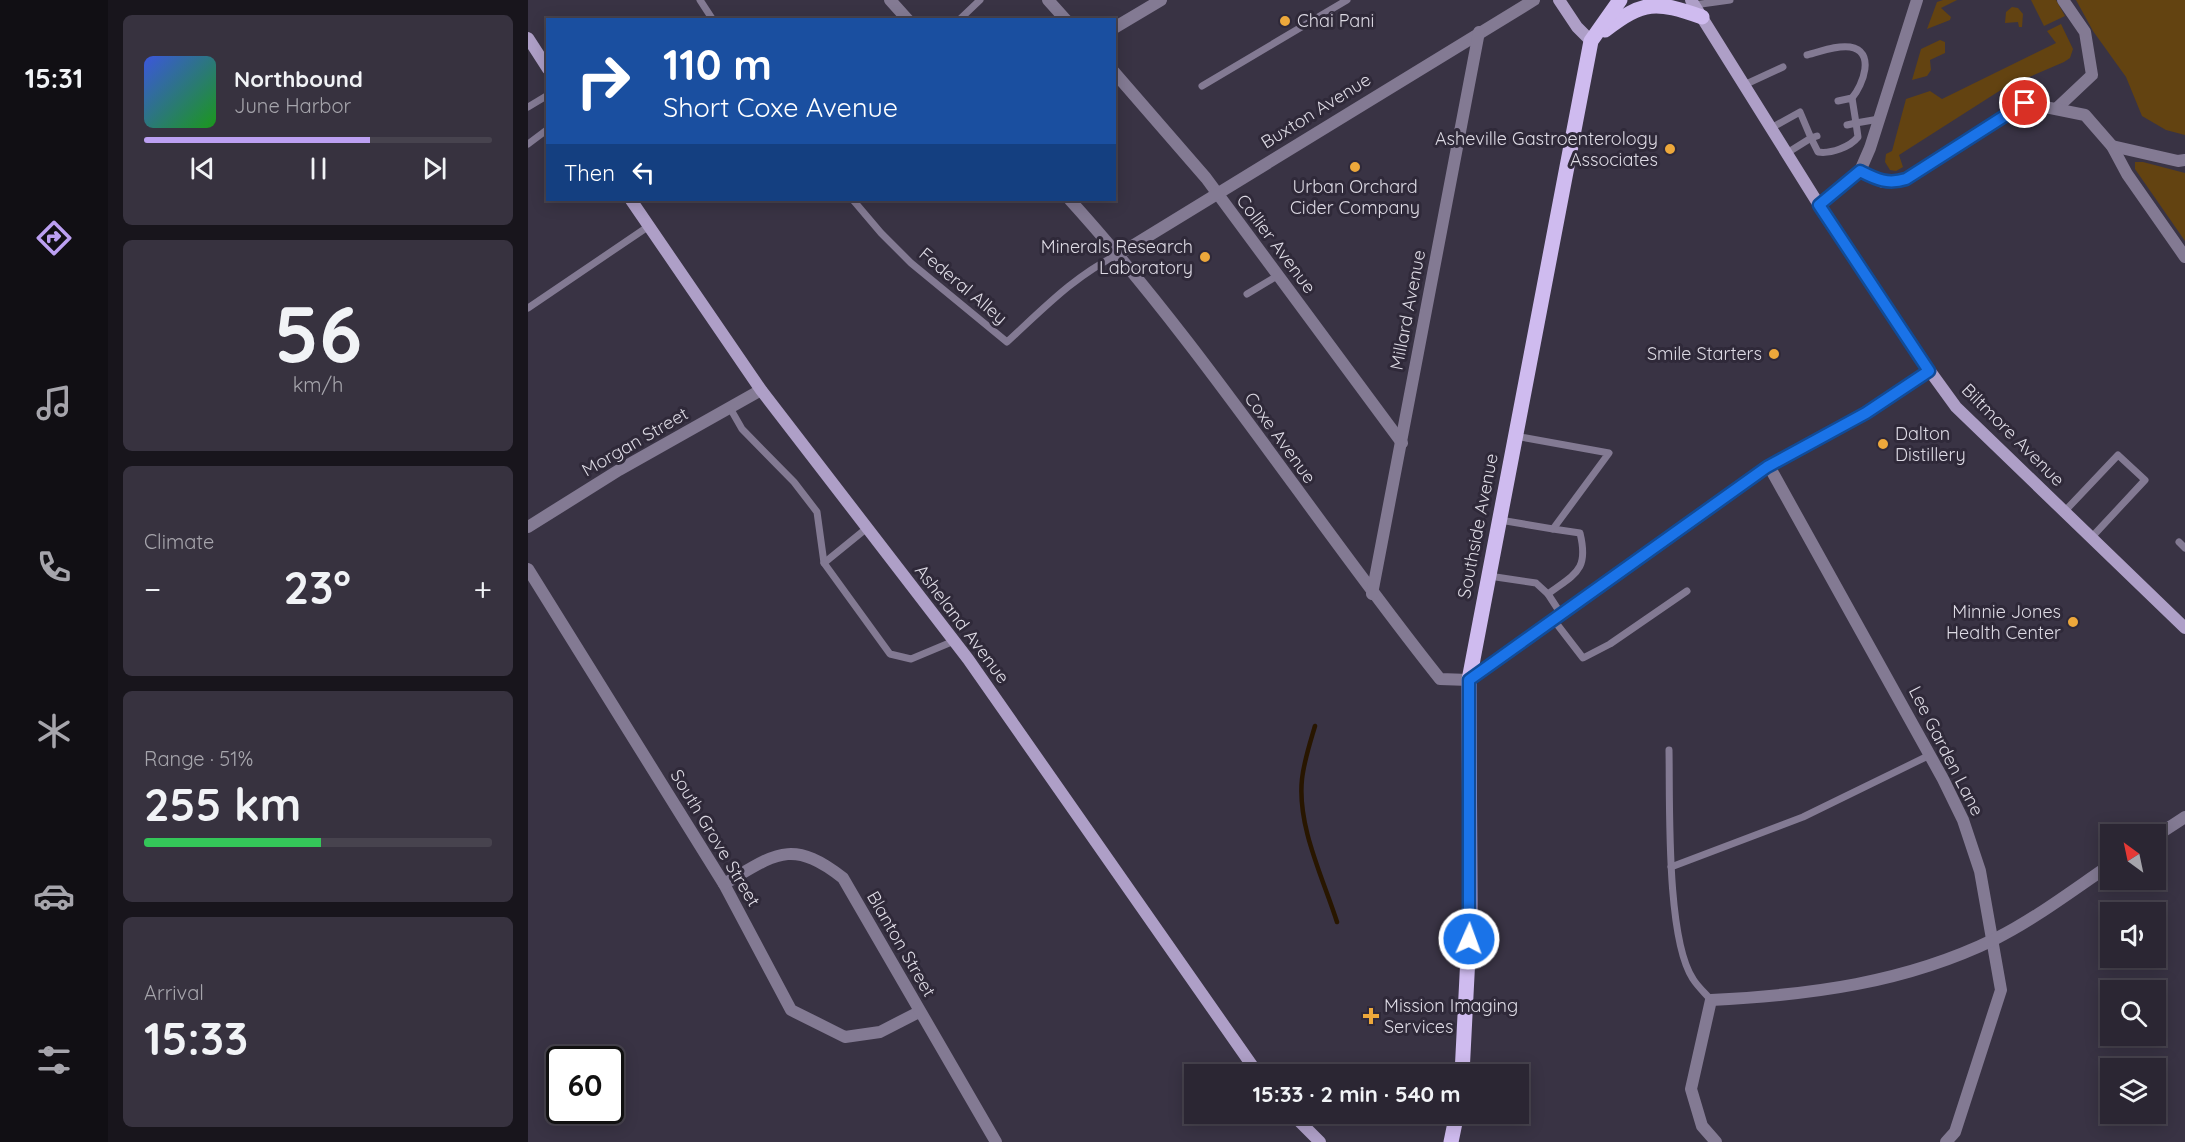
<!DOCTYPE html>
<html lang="en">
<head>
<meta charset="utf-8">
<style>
  body { margin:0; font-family:Quicksand,sans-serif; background:#37323f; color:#f1f3f6; height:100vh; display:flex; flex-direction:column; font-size:22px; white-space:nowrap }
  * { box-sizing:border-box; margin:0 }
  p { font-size:20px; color:#a6a5ac }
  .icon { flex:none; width:33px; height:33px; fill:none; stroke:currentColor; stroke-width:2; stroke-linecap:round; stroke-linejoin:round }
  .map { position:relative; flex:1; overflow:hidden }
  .side { display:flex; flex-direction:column; gap:15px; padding:15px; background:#18151c; width:420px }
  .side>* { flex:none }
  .hud { position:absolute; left:18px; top:18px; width:570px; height:183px; border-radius:0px; box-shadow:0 3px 15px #0003,0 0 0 2px #47434e; background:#1a4fa0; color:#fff; overflow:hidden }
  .needle { width:39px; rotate:327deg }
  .tools { position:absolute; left:1572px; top:824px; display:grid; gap:12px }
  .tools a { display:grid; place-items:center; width:66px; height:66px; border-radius:0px; background:#2b2633; box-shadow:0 3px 15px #0003,0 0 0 2px #47434e; font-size:30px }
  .speed { position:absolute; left:18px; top:1046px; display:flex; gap:12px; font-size:30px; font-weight:700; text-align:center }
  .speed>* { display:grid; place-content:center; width:78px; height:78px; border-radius:50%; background:#2b2633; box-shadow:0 3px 15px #0003,0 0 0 2px #47434e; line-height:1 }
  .speed .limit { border:3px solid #111; border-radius:9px; background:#fff; color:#111 }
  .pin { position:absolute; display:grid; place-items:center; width:51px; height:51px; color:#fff; margin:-26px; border:3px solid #fff; border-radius:50%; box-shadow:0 2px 6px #0007 }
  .me { position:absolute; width:66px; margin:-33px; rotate:2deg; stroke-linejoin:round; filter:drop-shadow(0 0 4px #0008) }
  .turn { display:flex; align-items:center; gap:21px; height:126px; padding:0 18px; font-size:27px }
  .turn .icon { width:78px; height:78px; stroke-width:2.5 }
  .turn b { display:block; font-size:42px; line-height:51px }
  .then { display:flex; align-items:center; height:57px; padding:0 18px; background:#0003; gap:12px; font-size:22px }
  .big { font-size:45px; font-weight:700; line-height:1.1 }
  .side .tile { flex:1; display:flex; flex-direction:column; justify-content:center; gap:9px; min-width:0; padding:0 21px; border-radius:9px; background:#37323f }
  .side .dial { align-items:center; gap:0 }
  .dial b { font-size:78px; line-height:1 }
  .song { display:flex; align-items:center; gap:18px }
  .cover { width:72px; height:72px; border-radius:9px; background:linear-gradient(135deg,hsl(230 70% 55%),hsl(120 70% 35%)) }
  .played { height:6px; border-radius:3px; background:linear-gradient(90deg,#bca0f2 65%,#47434e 65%) }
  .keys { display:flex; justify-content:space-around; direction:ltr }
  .heat { display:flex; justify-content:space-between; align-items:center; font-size:33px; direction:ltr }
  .charge { height:9px; border-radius:4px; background:linear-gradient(90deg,#34c759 51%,#47434e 0) }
  .trip { position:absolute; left:656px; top:1064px; width:345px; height:60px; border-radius:0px; background:#2b2633; box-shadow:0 3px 15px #0003,0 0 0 2px #47434e; font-weight:700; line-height:60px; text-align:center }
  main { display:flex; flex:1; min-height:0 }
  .dock { display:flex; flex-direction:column; width:108px; justify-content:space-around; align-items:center; background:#110f14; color:#a6a5ac }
  .dock .icon { width:42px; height:42px }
  .dock .active { color:#bca0f2 }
  .dock b { font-size:27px; color:#f1f3f6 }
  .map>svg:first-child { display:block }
  .green { fill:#634311 }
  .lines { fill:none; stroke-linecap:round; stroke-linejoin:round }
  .stream { stroke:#281600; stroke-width:4.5 }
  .service { stroke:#837a93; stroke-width:7 }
  .minor { stroke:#837a93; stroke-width:12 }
  .secondary { stroke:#ae9fc7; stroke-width:12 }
  .primary { stroke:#cfbbef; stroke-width:15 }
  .route-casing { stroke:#114b97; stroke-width:15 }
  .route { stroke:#1a73e8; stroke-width:10 }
  .poi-dot { fill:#eda83b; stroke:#2f2939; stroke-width:2 }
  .labels { text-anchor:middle; stroke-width:6; stroke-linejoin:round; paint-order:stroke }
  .poi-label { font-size:18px; fill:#dddae4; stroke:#2f2939; text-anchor:end }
  .street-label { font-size:18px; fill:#dddae4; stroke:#2f2939 }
</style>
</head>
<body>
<main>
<nav class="dock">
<b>15:31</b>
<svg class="icon active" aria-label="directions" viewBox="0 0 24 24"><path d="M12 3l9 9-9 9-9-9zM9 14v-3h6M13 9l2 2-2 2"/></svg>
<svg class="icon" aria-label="music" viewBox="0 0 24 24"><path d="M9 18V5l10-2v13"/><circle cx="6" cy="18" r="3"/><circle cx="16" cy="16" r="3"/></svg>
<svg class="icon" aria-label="phone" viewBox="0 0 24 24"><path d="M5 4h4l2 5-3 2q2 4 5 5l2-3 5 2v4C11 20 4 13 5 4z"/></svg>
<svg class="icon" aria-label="climate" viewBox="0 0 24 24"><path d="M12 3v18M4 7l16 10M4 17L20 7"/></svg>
<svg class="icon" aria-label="car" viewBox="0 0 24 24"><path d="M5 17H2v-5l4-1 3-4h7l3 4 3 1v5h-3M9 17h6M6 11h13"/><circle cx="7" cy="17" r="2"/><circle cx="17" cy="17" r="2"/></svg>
<svg class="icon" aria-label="filters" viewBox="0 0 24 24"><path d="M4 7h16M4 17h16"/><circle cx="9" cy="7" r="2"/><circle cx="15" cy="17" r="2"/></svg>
</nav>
<section class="side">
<div class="tile">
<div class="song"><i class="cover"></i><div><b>Northbound</b><p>June Harbor</p></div></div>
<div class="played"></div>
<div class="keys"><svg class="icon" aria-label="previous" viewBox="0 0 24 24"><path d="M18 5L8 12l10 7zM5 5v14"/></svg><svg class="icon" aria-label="pause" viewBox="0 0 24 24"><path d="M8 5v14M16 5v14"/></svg><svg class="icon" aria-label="next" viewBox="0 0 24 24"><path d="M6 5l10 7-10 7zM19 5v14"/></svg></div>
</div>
<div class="tile dial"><b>56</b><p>km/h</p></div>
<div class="tile"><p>Climate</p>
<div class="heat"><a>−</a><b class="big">23°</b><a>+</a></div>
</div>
<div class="tile"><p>Range · 51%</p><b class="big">255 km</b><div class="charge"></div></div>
<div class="tile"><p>Arrival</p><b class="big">15:33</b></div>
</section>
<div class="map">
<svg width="1657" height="1142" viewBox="0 0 1657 1142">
  <rect width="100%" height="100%" fill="#393344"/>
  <!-- green -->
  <g class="green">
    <polygon points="1415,0 1429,0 1413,8 1423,17 1422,20 1399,29 1409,2"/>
    <polygon points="1503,0 1528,0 1537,16 1516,26"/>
    <polygon points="1548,0 1657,0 1657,135 1638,130 1614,116 1598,77 1565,31"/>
    <polygon points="1484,7 1490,8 1495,14 1494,27 1491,27 1490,22 1477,23 1478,12"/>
    <polygon points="1533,24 1545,49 1542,58 1536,62 1476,88 1371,155 1375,167 1368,171 1362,170 1357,162 1358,154 1364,151 1378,99 1402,91 1414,99 1528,43 1519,31"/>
    <polygon points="1412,40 1417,42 1417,53 1402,60 1403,70 1399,76 1384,80 1393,49"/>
    <polygon points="1607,162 1615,162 1657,173 1657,241 1607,169"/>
  </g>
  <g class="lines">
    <!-- stream -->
    <path class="stream" d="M787,726C782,743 776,761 774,779C769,826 795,878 809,922"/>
    <!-- service -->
    <g class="service">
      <polyline points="172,0 185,20"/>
      <polyline points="1166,5 1202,0"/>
      <polyline points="431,20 452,0"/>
      <path d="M1279,55C1292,52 1308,45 1322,47C1348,51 1335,85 1324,98"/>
      <polyline points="1216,85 1255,67"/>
      <polyline points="674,86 819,0"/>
      <polyline points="1310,101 1324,98 1328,123 1319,125"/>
      <polyline points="0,107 20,95"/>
      <polyline points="1243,128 1272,112 1283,138 1259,153"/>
      <path d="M1289,136L1283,138L1290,152C1303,154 1322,147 1330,137L1328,123L1351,119"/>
      <polyline points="0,144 20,129"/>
      <path d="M325,200L353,233L383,263L479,342C514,310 547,275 591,254"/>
      <polyline points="719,294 749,276"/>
      <polyline points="0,308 121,226"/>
      <polyline points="202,408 214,429 266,482 289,512 296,563 362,654 383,659 426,641"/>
      <polyline points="1537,511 1590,455 1617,480 1563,538"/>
      <polyline points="972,520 1025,529 1081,453 987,436"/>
      <path d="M1025,529L1052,533C1061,570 1048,573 1020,594L1033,614"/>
      <polyline points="1651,542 1657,548"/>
      <polyline points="296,563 339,528"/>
      <polyline points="961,576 1008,583 1020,594"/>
      <polyline points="1025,619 1055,658 1082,644 1159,591"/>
      <path d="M1141,750C1142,802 1138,939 1165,979C1170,987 1177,993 1183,1000"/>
      <polyline points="1143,867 1275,817 1402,755"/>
    </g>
    <!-- minor -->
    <g class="minor">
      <polyline points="362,0 380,20"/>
      <polyline points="520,0 538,20"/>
      <polyline points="586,28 633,0"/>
      <polyline points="586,72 678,178 874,443"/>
      <polyline points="1529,108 1564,75 1557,32 1535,0"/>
      <polyline points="1584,146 1650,161 1657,160"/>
      <polyline points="1332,171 1355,182 1378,179 1497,103 1557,115 1584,146 1599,174 1657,257"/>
      <path d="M542,200C677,349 786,521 912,679L941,680L1239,467L1338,413L1401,371"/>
      <polyline points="1291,205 1332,171 1342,148 1389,0"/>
      <polyline points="591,254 1006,0"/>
      <polyline points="1241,466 1415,779 1435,820 1452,871 1473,990 1427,1132 1418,1142"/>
      <polyline points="0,527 91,470 233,390"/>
      <polyline points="0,569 196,884 263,1010 317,1037 352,1032 391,1012"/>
      <polyline points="844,594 951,32"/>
      <polyline points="1628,836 1657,817"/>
      <path d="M196,884C246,855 263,837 315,878L468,1142"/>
      <path d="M1188,1142L1174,1126L1163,1089L1183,1000C1282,995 1377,983 1467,939C1507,919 1545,890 1582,865"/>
    </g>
    <!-- secondary -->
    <g class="secondary">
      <polyline points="1031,0 1049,27 1063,41"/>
      <polyline points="1163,0 1291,205 1391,356 1428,407 1657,628"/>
      <polyline points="0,38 20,69"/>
      <polyline points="103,200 233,390 440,659 730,1074"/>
      <polyline points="763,1113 792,1142"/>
    </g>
    <!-- primary -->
    <g class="primary">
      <path d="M1077,30C1116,0 1128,1 1174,17"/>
      <polyline points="934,1074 942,917 941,680 1063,41 1092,0"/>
      <polyline points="923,1142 929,1113"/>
    </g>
  </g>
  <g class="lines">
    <defs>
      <path id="route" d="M941,939V680L1239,467L1338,413L1401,371L1291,205L1332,171C1348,179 1359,185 1378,179L1497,103"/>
    </defs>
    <!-- route casing -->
    <use href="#route" class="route-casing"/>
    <!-- route -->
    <use href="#route" class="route"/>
  </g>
  <!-- markers -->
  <g class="poi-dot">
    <circle cx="757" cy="21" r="6"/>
    <circle cx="1142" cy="149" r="6"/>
    <circle cx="827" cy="167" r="6"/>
    <circle cx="677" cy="257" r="6"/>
    <circle cx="1246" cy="354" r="6"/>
    <circle cx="1355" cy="444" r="6"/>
    <circle cx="1545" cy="622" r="6"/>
    <path d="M840 1007h6v6h6v6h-6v6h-6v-6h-6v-6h6z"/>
  </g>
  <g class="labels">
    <!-- poi labels -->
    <g class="poi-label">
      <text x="769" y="27" text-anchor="start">Chai Pani</text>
      <text x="1130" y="145">Asheville Gastroenterology<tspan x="1130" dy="21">Associates</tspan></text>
      <text x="827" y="193" text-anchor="middle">Urban Orchard<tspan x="827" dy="21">Cider Company</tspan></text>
      <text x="665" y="253">Minerals Research<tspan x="665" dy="21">Laboratory</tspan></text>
      <text x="1234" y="360">Smile Starters</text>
      <text x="1367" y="440" text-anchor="start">Dalton<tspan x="1367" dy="21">Distillery</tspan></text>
      <text x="1533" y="618">Minnie Jones<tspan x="1533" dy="21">Health Center</tspan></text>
      <text x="856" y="1012" text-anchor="start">Mission Imaging<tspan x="856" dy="21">Services</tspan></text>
    </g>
    <!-- street labels -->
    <g class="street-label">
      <text transform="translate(788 111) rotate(-32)" y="6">Buxton Avenue</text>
      <text transform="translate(748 244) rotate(53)" y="6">Collier Avenue</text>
      <text transform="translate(435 286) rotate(40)" y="6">Federal Alley</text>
      <text transform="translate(880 310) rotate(-79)" y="6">Millard Avenue</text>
      <text transform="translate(1485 435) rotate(45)" y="6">Biltmore Avenue</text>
      <text transform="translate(752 438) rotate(54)" y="6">Coxe Avenue</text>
      <text transform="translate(107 442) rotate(-30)" y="6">Morgan Street</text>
      <text transform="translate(950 526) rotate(-79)" y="6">Southside Avenue</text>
      <text transform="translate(434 624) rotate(53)" y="6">Asheland Avenue</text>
      <text transform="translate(1418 751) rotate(63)" y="6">Lee Garden Lane</text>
      <text transform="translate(187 838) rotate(59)" y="6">South Grove Street</text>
      <text transform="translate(373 944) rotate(60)" y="6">Blanton Street</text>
    </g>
  </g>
</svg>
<div class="tools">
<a><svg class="needle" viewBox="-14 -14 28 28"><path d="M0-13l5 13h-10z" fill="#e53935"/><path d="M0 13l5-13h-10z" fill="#a6a5ac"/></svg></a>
<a><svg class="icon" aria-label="sound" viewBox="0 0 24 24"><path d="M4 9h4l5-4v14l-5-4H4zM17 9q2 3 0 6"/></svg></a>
<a><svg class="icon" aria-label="search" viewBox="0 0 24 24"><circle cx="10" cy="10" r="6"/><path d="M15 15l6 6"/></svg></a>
<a><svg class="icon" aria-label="layers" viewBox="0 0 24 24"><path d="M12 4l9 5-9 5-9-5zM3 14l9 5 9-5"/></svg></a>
</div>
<div class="speed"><div class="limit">60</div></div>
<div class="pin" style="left:1497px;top:103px;background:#d93025"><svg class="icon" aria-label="arrive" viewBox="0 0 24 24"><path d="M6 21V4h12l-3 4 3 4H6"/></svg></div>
<svg class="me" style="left:941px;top:939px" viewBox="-20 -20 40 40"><circle r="17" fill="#1a73e8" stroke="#fff" stroke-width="3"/><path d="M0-11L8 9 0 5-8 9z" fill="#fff"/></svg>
<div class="trip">15:33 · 2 min · 540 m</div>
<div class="hud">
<div class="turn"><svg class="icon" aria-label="right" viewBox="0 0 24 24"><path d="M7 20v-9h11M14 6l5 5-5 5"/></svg><div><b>110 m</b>Short Coxe Avenue</div></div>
<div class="then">Then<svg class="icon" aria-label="left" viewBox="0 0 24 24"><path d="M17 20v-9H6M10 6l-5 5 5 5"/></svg></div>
</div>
</div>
</main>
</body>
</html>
